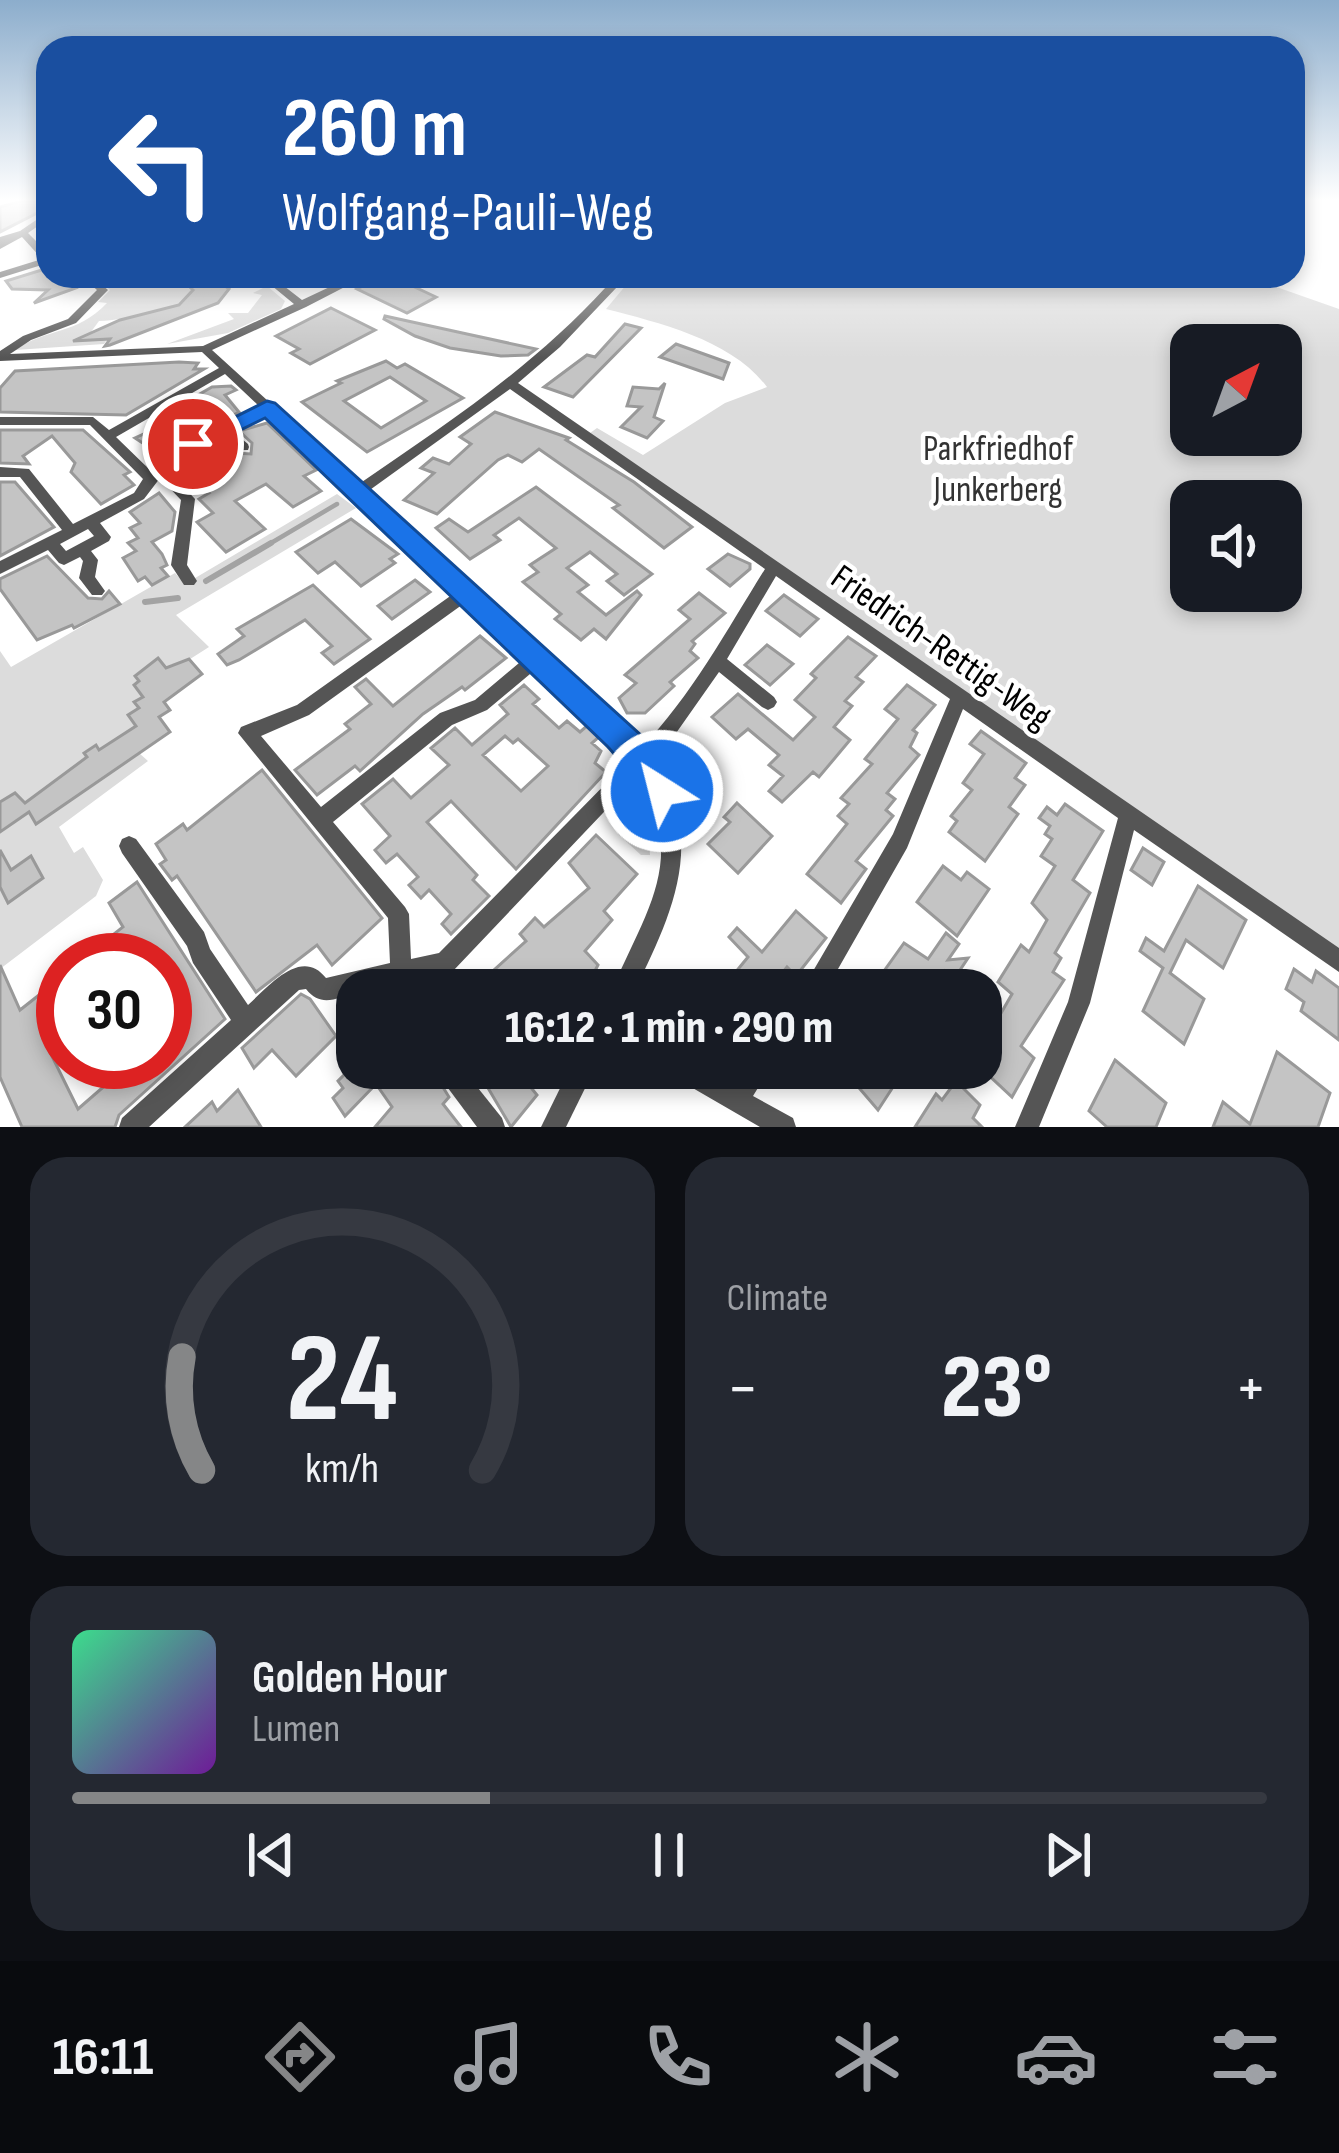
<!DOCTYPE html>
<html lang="en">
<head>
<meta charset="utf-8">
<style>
  body { margin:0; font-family:"Sofia Sans Condensed",sans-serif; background:#242831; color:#f1f3f6; height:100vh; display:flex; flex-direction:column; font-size:45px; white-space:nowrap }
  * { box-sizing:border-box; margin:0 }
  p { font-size:39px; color:#9ea1a6 }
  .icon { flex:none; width:66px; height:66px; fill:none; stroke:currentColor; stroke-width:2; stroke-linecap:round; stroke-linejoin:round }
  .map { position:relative; height:1127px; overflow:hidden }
  .details { display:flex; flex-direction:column; gap:30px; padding:30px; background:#0d0f14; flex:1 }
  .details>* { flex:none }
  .banner { position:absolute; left:36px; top:36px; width:1269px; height:252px; border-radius:36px; box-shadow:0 6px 18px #0003; background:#1a4fa0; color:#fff; overflow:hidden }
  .needle { width:78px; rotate:41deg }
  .fabs { position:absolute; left:1170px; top:324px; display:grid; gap:24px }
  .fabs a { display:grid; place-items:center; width:132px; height:132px; border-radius:24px; background:#171b24; box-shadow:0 6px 18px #0003; font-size:60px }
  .speed { position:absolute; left:36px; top:933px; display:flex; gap:24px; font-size:60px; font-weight:700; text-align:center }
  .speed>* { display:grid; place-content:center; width:156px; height:156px; border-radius:50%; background:#171b24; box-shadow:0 6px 18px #0003; line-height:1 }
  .speed .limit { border:18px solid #d22; background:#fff; color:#111 }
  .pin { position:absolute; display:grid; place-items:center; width:102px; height:102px; color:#fff; margin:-51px; border:6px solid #fff; border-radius:50%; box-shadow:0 3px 12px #0007 }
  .me { position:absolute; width:132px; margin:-66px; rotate:324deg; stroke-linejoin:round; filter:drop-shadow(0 0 9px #0008) }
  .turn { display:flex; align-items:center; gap:42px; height:252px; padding:0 48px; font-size:54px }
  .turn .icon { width:156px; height:156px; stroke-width:2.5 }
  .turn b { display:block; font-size:84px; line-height:102px }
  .big { font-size:90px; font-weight:800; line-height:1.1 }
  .details .card { flex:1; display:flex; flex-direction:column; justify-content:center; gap:18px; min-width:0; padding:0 42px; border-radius:36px; background:#242831 }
  .details .dial { align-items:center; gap:0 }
  .dial svg { height:312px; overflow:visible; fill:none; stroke:#363941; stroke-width:7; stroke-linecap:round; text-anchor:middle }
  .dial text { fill:#f1f3f6; stroke:none }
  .song { display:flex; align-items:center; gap:36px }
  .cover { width:144px; height:144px; border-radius:18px; background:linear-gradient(135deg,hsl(150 70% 55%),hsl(280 70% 35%)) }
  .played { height:12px; border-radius:6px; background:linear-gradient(90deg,#858687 35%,#363941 35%) }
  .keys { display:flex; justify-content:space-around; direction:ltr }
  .heat { display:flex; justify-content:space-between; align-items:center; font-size:66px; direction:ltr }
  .details .tiles { flex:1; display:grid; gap:30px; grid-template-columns:1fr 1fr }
  .card:last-child { grid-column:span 2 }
  .trip { position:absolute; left:336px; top:969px; width:666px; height:120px; border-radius:36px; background:#171b24; box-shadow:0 6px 18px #0003; font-weight:800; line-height:120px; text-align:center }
  .menu { display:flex; height:192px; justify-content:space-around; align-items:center; background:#090b0e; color:#9ea1a6 }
  .menu .icon { width:84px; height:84px }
  .menu .selected { color:#858687 }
  .menu b { font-size:54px; color:#f1f3f6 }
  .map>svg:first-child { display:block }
  .green { fill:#dcdcdc; fill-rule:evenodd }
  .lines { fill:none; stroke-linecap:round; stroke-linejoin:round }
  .stream-far1 { stroke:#a3a3a3; stroke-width:4.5 }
  .stream { stroke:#a3a3a3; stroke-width:6 }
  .building { fill:#c4c4c4; stroke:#999; stroke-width:3; fill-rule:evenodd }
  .minor { fill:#555; fill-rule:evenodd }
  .route { fill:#1a73e8; stroke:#114b97; stroke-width:3 }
  .labels { text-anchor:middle; stroke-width:9; stroke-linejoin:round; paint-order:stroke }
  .park-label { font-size:36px; fill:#333; stroke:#fff }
  .street-label { font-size:36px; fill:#000; stroke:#fff }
</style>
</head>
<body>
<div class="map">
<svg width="1339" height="1127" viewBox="0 0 1339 1127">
  <rect width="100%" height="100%" fill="#fff"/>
  <!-- green -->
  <g class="green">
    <path d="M127,276H181L197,286L181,306C152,310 131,320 99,321L85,340L108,338L104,344L15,350C46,328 77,335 107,303L98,302L110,290L104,284Z"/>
    <path d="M607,276H1245L1339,309V953L590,433L597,428L643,455L725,403L767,387C732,340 660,323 606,309L627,284ZM1191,345H1281V435H1191ZM1191,501H1281V591H1191Z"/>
    <polygon points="267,286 285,301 281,309 228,333 167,344 234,319 228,313 248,313 262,295 253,293"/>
    <polygon points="337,494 356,508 176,615 209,647 176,668 172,664 166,668 157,658 135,675 154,689 135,702 139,708 128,715 136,726 120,736 148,761 59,827 74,853 83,847 103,880 96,896 0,969 0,651 11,667 175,573 185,584"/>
    <polygon points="628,783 647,816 650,855 641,855 618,834 632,819 625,812 631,804 619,793"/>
  </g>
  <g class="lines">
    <!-- stream-far1 -->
    <polyline class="stream-far1" points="266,546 337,504"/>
    <!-- stream -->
    <g class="stream">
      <polyline points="206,581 271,543"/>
      <polyline points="145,602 178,598"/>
    </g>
  </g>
  <!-- building -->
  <g class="building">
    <polygon points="21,201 36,201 45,209 0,232 0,207"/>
    <polygon points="48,268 48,276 64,276 76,288 34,303 48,290 12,289 6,281"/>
    <polygon points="178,276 213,276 229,289 218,303 110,345 105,346 110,339 73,341 120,320 179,305 193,290"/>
    <polygon points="382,276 393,277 436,297 407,313 357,289"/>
    <polygon points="331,308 375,330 310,364 291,353 299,349 276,336"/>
    <polygon points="385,316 467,334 536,349 528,355 501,356 450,348 415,336 384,319"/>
    <polygon points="625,324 641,328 573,397 544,387 587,355 595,357"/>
    <polygon points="676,344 729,363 723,379 660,357"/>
    <path d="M386,361L397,368L405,364L463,398L367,452L302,402L341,383L337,381ZM390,377L426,401L381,428L344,401Z"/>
    <polygon points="179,362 198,363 194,369 204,369 126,415 0,412 0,388 15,371"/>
    <polygon points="665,383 654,417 663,421 647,438 621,427 641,407 627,406 633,387 659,389"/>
    <polygon points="231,386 236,390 225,395 239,412 161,455 135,438 185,415 163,415 212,387"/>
    <polygon points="495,412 569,438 566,440 634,482 692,527 664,548 613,508 619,505 539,449 522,462 508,455 498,460 437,514 404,500 434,473 421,468 433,458 449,464 471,444 460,437"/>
    <polygon points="267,423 316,470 304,476 321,491 293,507 266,484 235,501 265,529 226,552 197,522 213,513 199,499 209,493 192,477 225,460 210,447 220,441 235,453 251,454 252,443 239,431"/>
    <polygon points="0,430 83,430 130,472 124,475 134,485 101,504 71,472 75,463 52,436 23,456 29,464 0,463"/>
    <polygon points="0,482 15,482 54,527 0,556"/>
    <polygon points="536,487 652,574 624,595 607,581 617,574 590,552 567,568 588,585 578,592 606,615 637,591 641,595 606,639 594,629 581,640 555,619 561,614 523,582 538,572 530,565 556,548 519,518 494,535 500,540 470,559 436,528 449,519 468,532"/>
    <polygon points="159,493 175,512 172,531 152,542 162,554 167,565 161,568 168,576 152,585 145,577 138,581 123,558 136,551 128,543 138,538 130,528 140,523 130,512"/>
    <polygon points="351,519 398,554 390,559 395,563 361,586 335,562 318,573 296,552"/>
    <polygon points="728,554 750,564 750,569 730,586 708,569"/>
    <polygon points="47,556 88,598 102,599 109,591 120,604 74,628 72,625 37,640 0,589 0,579"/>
    <polygon points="415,580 430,592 392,619 378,606"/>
    <polygon points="313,585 370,639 334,664 322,653 332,646 305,620 239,660 227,665 218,654 244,636 237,629"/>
    <polygon points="699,593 725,613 692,641 695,644 690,651 698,658 670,682 674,686 645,713 627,713 619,698 636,683 625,675 690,619 679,610"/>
    <polygon points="784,595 818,619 800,636 766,611"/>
    <polygon points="480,636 506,658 465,690 462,687 423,714 360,771 355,766 317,795 295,770 350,729 345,724 371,704 355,687 366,679 393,706"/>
    <polygon points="848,637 876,656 856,677 863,682 845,701 852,706 834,727 850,740 819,777 813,772 782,802 769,791 783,776 769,765 779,755 748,729 736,739 712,717 738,694 793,740 815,717 795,700 816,678 811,674"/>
    <polygon points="767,645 793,664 770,685 745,665"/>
    <polygon points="158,658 166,668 189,659 202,674 164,702 170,710 159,717 170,732 36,824 29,812 0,832 0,802 15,793 25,803 87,757 84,753 96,745 99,750 136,726 128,715 139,708 134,702 143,697 134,685 139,681 135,676"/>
    <path d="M524,685L539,699L533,704L559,728L567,721L580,732L588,725L600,736L592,743L601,751L595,763L606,772L516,869L451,801L427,822L477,875L473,880L489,896L451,934L442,924L451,914L429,890L421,898L409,885L418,877L397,854L386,863L375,850L390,836L362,804L393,779L411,798L449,765L431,748L455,728L472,745L508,714L500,705ZM505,736L513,743L518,739L548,766L521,791L483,755Z"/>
    <polygon points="907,685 935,705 913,730 917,733 910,747 919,755 887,793 895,799 886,810 893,816 856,861 866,869 841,903 807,874 847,824 838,816 849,804 841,798 872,764 865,759 898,719 885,709"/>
    <polygon points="981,731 1026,763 1015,778 1025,785 1009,807 1018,814 985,861 949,832 957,821 951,816 972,790 963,783 984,754 970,744"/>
    <polygon points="262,770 382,918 332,965 317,945 256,992 177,876 172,880 160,864 166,860 156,844 183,824 187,830"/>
    <polygon points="737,803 772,836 738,873 708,844 730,822 724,817"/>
    <polygon points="1065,804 1103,831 1073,880 1090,893 1055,953 1061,958 1053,972 1064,980 1021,1046 1034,1058 1012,1097 981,1068 981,1048 1012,994 998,982 1021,945 1029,952 1047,920 1032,903 1055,866 1041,856 1052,839 1045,834 1050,826 1039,818 1047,807 1057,815"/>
    <polygon points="596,835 637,874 604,911 612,920 585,951 598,965 585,990 531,990 519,977 508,990 491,990 483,980 526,941 520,934 535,918 544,927 589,888 569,863"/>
    <polygon points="1143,848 1164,862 1152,885 1131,870"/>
    <polygon points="0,850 11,870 31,856 43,878 8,903 0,887"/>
    <polygon points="943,866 961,880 967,872 989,889 957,936 917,902"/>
    <polygon points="137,882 225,1019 119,1115 115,1127 22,1127 0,1077 0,965 20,1010 63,976 63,1019 42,1036 78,1109 132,1062 165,1062 165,1033 188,1013 165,975 165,960 143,960 132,941 109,960 81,960 123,927 109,903"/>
    <polygon points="1198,886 1246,920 1223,968 1186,940 1170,973 1204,999 1184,1044 1143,1011 1163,968 1140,951 1146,938 1164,951"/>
    <polygon points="796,911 826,938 796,976 787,967 769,990 721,990 748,957 729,937 737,928 762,952"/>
    <polygon points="946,933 959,944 948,960 968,958 954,979 945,971 932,990 891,990 879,978 904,943 928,959"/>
    <polygon points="1294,969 1312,982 1316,971 1339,988 1339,1040 1301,1011 1304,1002 1286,989"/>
    <polygon points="301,994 310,999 336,1036 296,1076 272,1050 254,1068 242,1048"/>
    <polygon points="1277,1052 1330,1093 1318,1127 1213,1127 1223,1102 1250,1124"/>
    <polygon points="1115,1060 1166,1103 1156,1127 1107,1127 1089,1111"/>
    <polygon points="351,1068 431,1068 449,1097 443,1104 461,1127 375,1127 392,1107 376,1084 345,1116 333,1098 343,1088 338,1081"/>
    <polygon points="505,1068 515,1068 537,1095 511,1127 488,1088"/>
    <polygon points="842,1068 887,1068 882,1075 893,1087 878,1110"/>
    <polygon points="956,1081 980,1105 973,1118 982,1127 915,1127 936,1094 942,1100"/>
    <polygon points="238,1090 261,1127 185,1127 212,1102 217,1111"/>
  </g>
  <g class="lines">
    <!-- minor -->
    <g class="minor">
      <polygon points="48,212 48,219 28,233 48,253 48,263 0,278 0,272 42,259 22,237 0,249 0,237 20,231"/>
      <path d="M81,276H92L108,290L76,323L31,340L10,354L203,346L294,304L260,276H271L302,300L353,276H366L306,307L212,350L359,484C447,424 534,366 606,287L563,276H583L617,283V287L560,347L518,383L1339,948V972L1134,830L1090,1003L1039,1127H1015L1068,1002L1118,818L963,709L907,848L826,990H802L893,834L950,699L776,576L727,659L774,697L777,702L774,707L768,710L762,707L719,672L667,746L653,761C659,772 666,783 671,794C699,861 664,930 635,990H612C646,910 687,862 640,774L453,971L412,981V990H390V986L357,990V993C336,998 321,1008 306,989L299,990L149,1127H119L122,1118L231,1020L193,963L187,946L122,853L119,846L122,839L129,836L136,839L204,932L210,949L248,1005C268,987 301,946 326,978L390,963L388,918L238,733L241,727L297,705L456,592L266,413L231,430L248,444L249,447L248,450H238L221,435L183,457L167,469L195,499L187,565L197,581L194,585H184L171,565L181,500L160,478L144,499L100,523L111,537L109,541L91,551L98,560L95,577L105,591L102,595H92L79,578L83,561L80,557L64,565L59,563L48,550L0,574V561L62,530L20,477H0V467L29,469L73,524L134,493L143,479L90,425H0V417H93L109,430L219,368L202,352L0,361V351L23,336L68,319L97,290ZM225,374L260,407C222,425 180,440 151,471L116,437ZM510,389L765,569C728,628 691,697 641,748L625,729L367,492ZM88,529L94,536L66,551L60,544ZM466,602L525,658L475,700L440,713L321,807L261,736L309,715ZM536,669L613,741L629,760L439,953L411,959L409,914L405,907L333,822L452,725L487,710Z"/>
      <polygon points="435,1068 462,1068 502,1118 505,1127 477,1127 439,1076"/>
      <polygon points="570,1068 595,1068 566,1127 541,1127"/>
      <polygon points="668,1068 703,1068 733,1084 744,1068 770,1068 753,1096 793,1118 796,1127 760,1127 672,1076"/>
    </g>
  </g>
  <!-- sky -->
  <linearGradient id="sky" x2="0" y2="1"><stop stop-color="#8cadcc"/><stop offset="0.56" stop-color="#fff"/><stop offset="1" stop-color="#fff" stop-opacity="0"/></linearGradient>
  <rect width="1339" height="358" fill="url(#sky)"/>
  <!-- route -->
  <path class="route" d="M267,401L275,403L654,747L679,791L674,802L662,807C643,800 624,763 607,746L265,418L202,449L193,452L181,444Z"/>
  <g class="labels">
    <!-- park labels -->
    <g class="park-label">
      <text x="998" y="460">Parkfriedhof<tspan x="998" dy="41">Junkerberg</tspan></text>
    </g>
    <!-- street labels -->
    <g class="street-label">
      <text transform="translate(942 646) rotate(35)" y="13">Friedrich-Rettig-Weg</text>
    </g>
  </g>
</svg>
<div class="fabs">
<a><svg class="needle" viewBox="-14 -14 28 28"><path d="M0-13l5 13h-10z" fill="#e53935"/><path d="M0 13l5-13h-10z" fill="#9ea1a6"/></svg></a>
<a><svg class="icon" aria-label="sound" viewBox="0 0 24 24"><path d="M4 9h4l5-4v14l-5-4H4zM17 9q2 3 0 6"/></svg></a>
</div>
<div class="speed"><div class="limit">30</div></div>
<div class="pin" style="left:193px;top:444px;background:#d93025"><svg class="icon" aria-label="arrive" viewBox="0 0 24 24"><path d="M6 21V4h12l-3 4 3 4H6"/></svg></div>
<svg class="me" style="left:662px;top:791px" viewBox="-20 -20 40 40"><circle r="17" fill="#1a73e8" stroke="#fff" stroke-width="3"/><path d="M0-11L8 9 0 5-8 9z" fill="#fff"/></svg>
<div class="trip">16:12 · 1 min · 290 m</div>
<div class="banner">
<div class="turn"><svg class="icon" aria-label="left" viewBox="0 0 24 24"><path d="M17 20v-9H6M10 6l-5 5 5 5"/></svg><div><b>260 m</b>Wolfgang-Pauli-Weg</div></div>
</div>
</div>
<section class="details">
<div class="tiles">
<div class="card dial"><svg viewBox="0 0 100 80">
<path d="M14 69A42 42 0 1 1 86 69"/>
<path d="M14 69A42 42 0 0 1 9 40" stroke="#858687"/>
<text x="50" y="56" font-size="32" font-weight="700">24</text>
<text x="50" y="72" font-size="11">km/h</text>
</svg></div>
<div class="card"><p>Climate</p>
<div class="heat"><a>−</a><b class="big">23°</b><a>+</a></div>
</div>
<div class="card">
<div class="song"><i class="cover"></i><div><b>Golden Hour</b><p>Lumen</p></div></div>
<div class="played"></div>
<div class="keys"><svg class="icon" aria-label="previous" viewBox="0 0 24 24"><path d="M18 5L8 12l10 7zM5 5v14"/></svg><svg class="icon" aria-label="pause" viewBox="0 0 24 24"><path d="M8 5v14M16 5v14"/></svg><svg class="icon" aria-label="next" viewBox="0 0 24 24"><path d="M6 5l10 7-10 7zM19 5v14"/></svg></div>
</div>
</div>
</section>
<nav class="menu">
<b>16:11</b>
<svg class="icon selected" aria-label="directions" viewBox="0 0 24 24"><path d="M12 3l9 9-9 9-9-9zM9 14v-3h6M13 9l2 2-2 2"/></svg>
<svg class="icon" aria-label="music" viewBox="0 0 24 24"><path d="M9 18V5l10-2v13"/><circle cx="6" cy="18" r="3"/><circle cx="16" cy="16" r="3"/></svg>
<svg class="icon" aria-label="phone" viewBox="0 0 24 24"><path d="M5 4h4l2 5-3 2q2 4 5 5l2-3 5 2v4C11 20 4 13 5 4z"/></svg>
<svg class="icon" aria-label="climate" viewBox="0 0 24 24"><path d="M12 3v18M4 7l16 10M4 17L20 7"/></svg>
<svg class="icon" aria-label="car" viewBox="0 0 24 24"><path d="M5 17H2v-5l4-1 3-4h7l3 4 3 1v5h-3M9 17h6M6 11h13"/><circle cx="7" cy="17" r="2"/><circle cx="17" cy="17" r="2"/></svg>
<svg class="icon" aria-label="filters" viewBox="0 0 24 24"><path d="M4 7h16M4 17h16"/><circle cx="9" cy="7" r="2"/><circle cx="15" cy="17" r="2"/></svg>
</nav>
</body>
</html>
